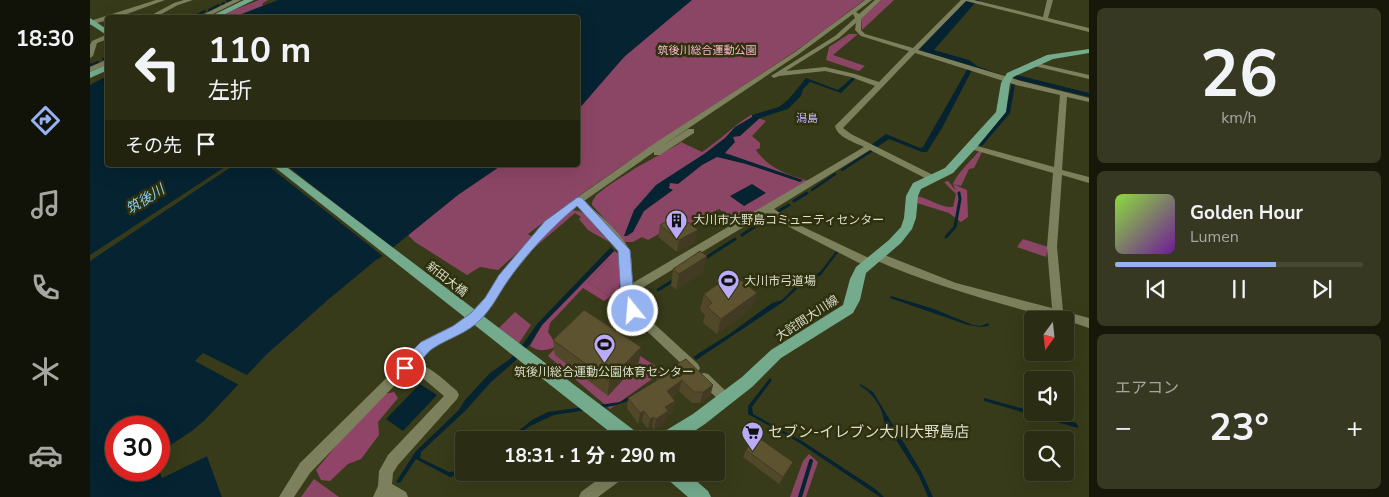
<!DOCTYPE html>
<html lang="ja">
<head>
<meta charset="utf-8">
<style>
  body { margin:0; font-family:"Nunito Sans","Noto Sans JP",sans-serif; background:#363821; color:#f1f3f6; height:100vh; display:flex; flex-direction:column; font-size:19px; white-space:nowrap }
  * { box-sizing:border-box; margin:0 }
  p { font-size:16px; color:#a5a7a0 }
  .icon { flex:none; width:28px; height:28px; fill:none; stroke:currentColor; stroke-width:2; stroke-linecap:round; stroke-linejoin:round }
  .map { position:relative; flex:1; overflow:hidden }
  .side { display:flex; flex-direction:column; gap:8px; padding:8px; background:#17180a; width:300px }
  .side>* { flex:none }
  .guide { position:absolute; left:15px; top:15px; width:475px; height:152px; border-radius:5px; box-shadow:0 5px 20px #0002,0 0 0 1px #464833; background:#2a2c13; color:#f1f3f6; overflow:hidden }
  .needle { width:32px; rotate:195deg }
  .tools { position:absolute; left:934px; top:311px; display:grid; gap:10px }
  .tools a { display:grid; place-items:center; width:50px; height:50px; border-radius:5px; background:#2a2c13; box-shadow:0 5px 20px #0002,0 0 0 1px #464833; font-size:25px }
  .speed { position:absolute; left:15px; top:416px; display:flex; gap:10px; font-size:25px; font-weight:700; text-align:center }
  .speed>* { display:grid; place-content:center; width:65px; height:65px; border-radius:50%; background:#2a2c13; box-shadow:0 5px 20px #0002,0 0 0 1px #464833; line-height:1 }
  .speed .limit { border:8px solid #d22; background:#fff; color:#111 }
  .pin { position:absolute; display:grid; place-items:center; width:42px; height:42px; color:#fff; margin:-21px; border:2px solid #fff; border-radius:50%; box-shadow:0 1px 5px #0007 }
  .me { position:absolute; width:55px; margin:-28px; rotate:343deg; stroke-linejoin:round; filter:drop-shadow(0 0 4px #0008) }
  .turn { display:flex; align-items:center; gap:18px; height:105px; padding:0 20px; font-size:22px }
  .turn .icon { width:65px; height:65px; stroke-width:2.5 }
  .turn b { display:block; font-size:35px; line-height:42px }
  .then { display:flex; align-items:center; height:48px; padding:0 20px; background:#0003; gap:10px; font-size:19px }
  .big { font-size:38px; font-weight:700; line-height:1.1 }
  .side .card { flex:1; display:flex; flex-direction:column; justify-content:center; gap:8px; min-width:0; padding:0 18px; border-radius:8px; background:#363821 }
  .side .dial { align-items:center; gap:0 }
  .dial b { font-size:65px; line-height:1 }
  .song { display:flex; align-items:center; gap:15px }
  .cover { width:60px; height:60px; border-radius:8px; background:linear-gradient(135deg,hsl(90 70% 55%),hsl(280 70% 35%)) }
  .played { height:5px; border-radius:2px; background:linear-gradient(90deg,#95b2f1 65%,#464833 65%) }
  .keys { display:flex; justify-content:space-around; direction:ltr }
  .heat { display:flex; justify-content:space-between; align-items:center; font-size:28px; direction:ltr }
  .trip { position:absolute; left:365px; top:431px; width:270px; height:50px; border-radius:5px; background:#2a2c13; box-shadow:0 5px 20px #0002,0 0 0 1px #464833; font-weight:700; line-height:50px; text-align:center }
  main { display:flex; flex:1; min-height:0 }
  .tabs { display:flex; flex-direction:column; width:90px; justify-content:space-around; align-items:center; background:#111208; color:#a5a7a0 }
  .tabs .icon { width:35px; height:35px }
  .tabs .current { color:#95b2f1 }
  .tabs b { font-size:22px; color:#f1f3f6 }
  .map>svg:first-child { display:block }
  .green { fill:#8c4665 }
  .forest { fill:#904568 }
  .water { fill:#052331 }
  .pier { fill:#383b19 }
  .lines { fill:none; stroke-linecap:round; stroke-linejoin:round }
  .stream-far3 { stroke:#052331; stroke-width:2 }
  .stream-far2 { stroke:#052331; stroke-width:2.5 }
  .stream-far1 { stroke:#052331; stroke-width:3 }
  .stream { stroke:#052331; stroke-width:4 }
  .minor { fill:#7c805c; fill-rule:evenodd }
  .major { fill:#74ab8d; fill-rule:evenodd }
  .wall { fill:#514729 }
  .shaded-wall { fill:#423a22 }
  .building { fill:#5e5330; stroke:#423a22 }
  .route { fill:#95b2f1; stroke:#61749d }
  .labels { text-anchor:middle; stroke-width:5; stroke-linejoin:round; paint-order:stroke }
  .far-park-label { font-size:11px; fill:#fab8d2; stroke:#2e300e }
  .far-neighbourhood-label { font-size:11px; fill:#c0b2f9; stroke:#2e300e }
  .poi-label { font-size:12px; fill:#dddfcc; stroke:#2e300e; text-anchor:start }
  .street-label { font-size:12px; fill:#dddfcc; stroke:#2e300e }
  .water-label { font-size:14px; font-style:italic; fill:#8bcdf1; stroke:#2e300e }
  .near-poi-label { font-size:15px; fill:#dddfcc; stroke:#2e300e; text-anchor:start }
</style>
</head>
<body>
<main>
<nav class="tabs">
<b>18:30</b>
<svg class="icon current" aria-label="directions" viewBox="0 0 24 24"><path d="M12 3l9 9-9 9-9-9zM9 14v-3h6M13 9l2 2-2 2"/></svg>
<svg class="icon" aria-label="music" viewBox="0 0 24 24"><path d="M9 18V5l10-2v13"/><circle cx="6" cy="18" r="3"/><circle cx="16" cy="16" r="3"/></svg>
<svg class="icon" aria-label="phone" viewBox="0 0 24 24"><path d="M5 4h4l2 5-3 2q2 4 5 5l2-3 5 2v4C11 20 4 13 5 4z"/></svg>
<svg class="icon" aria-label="climate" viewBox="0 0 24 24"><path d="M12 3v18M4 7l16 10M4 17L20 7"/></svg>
<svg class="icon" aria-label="car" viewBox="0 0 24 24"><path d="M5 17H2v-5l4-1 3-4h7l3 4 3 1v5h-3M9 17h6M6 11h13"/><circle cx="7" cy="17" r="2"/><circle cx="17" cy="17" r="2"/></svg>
</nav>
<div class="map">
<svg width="999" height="497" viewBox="0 0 999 497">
  <rect width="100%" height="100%" fill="#383b19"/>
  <!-- green -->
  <g class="green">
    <polygon points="169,0 178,0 173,3 172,6 143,17 123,18"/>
    <path d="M602,0H774C751,17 728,36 704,52C615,112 523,168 438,234L444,238L408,270L390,267L377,275L325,242L318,235L238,300L174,357L182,338L390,165H488V84L512,80L560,30Z"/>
    <polygon points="791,0 804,0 772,30 771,18"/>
    <polygon points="759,34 768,34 743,55 775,66 769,71 736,60 739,47"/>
    <path d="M661,115L676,121L662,136L670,143V148L666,150C679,169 697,174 718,181L648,223L629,209L592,228L587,224L558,240L552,237L543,242H535L502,205C501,187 576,156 591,142L612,152C630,140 643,126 661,115Z"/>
    <path d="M889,151L892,152L884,168L879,169L871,186L863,184C867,173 881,161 889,151Z"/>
    <polygon points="481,210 489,211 494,214 519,242 498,230 489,219 491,217 485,213 444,248 463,225"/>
    <polygon points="933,239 958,247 956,257 927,247"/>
    <polygon points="523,258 523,288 525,292 520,297 498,282 519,259"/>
    <polygon points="425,312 441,325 429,343 409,328"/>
    <polygon points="493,318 573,371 520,409 458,356"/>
    <polygon points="719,454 728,462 716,497 700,497 713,461"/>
    <polygon points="224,479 249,497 211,497"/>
  </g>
  <!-- forest -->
  <g class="forest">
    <path d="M587,145L604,154C591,165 575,173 562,184C549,197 541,215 526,225L521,223L519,214L524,207L517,201L505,196L544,169Z"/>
    <path d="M858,181L866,191L863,184L877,190L878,217L871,222L859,213L827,203L826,196C839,198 850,208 863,207L866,194L854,182Z"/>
    <path d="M524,251L530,255L529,289L525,292L523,288V259H519L498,282L520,297L514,301L493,288L460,323L458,332L467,346C458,351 449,352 440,346L452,325Z"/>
    <polygon points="304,392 308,398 288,422 289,435 271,459 258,464 240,481 231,480 226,470 256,434 295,394"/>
  </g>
  <!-- water -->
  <g class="water">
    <polygon points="188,0 602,0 534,57 488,110 488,18 143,18"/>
    <polygon points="876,0 890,0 885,3 844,50 879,60 887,66 914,76 829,50"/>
    <polygon points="878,68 882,70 852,128 837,152 832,152 799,139 787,147 781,145 796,134 830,148 833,147"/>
    <polygon points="927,75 999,93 999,97 925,79 924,78"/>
    <polygon points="17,76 18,165 412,165 368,195 238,300 174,357 115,420 102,431 69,453 69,428 26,428 26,470 69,469 72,478 117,456 132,497 0,497 0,85"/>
    <polygon points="763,77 766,78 751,93 720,82 713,89 711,96 698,109 670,118 650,136 643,137 645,142 635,153 713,180 710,182 656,164 627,157 612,165 588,184 580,183 579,188 583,190 554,211 543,232 537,236 534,236 544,210 566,185 614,154 635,138 645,127 662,117 662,115 689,107 699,99 716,78 748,90"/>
    <polygon points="922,83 925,84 920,113 892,146 888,145 915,113"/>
    <polygon points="662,184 676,193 654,206 640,196"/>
    <polygon points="521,247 524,251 452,325 440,344 424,362 401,382 376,410 331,452 330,458 359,472 374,470 374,472 377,473 360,477 326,459 310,483 306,482 326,451 369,410 375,400 400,373 420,359 433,344 448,323"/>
    <polygon points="747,250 749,251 731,275 710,286 693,302 606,360 603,357 641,333 682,303 692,300 708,284 730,272"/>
    <polygon points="801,296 844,309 883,325 891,326 898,323 899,326 891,327 878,325 800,298"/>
    <polygon points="588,367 591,369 538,401 523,406 464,415 440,426 422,440 417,440 442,420 458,412 530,402"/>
    <polygon points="680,378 682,380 662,407 663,414 712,441 784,488 794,497 790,497 708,442 658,414 658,406"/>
    <polygon points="330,384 347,395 313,431 296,419"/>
    <path d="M770,384L783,392L831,471L843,497H838L829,476L794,421C793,408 782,392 770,386Z"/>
    <polygon points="894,398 986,423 988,426 988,428 894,401"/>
  </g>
  <!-- pier -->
  <g class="pier">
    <polygon points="138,165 144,165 0,261 0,255"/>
    <polygon points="177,165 196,165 304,249 294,257"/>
    <polygon points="287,259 290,260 239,301 176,359 117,422 104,433 69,456 69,453 102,431 115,420 149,385 105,361 113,353 157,375 238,300"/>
    <polygon points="118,454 134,497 132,497 117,456 72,478 69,467 74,474"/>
  </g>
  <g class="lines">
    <!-- stream-far3 -->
    <g class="stream-far3">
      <polyline points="137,1 141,0"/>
      <polyline points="132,4 134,3"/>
      <polyline points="119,10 129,5"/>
      <polyline points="101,18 115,11"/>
      <polyline points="13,59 18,57"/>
      <polyline points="0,65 8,62"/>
    </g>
    <!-- stream-far2 -->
    <g class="stream-far2">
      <polyline points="752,170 781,151"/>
      <polyline points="722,190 745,174"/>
    </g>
    <!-- stream-far1 -->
    <g class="stream-far1">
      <polyline points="704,201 717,193"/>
      <polyline points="687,212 699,205"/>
      <polyline points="652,235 681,216"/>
      <polyline points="856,237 865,227 870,199 869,193"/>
      <polyline points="614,259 645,239"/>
      <polyline points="568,290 584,280"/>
    </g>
    <!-- stream -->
    <polyline class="stream" points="710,497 721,461"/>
    <!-- minor -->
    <g class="minor">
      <polygon points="66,0 75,0 26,18 18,18 18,20 0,25 0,21"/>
      <polygon points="94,0 103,0 88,5 64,18 56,18 84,3"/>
      <polygon points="143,0 151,0 115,18 106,18"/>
      <path d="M775,0H782L766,12L769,14L785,0H791L771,19V30L775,34L823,48L871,0H884L953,17L957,0H963L958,18L999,28V32L876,1L828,50L931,81L999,98V102L977,97L972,170L999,177V183L972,175L967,247L973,311L999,318V328L975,320H962V318C901,301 841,285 783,259L782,256L787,252L866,283L962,308L957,247L963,173L877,148L876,146L880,144L964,167L970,95L926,85L825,53L753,128L761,134L845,176L846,178L845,180H839L780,150L684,209L709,225L781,259L782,262L781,265H773L703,229L677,213L542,294L547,308L608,364L610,368L608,372L604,373L600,372L539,314L532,297L531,260L528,249L511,228L488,206L462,226L417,281L403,305L389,320L372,333L340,349L325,365C338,363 357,383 367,391L369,395L367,399L308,465L303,473L302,484L316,492L318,497H283L288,486L289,471L298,455L354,396L329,375L314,384L305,385L220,473L204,497H189L210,463L332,343L364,327L381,314L395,299L409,275L456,222L475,206L565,143L705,52ZM763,14L765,18L745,36L681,76L684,78L689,76L735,71L761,77L785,86L745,126C747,137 764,142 774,147L541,284C541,274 543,262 540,252C534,234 508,214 494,201L564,152V155H570L604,133V129H598L569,148L709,54ZM766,23L765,30L771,36L819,51L789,82L765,74L735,67L696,71L749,38Z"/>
      <polygon points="18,34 18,39 7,43 3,56 0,58 0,45 2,41"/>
      <polygon points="18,59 18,64 0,72 0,67"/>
      <polygon points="942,62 999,75 999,79 940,65 940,63"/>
      <polygon points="975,348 977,352 975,360 971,361 967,360 965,352 975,352"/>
      <polygon points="614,373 618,374 639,394 641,398 639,402 635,404 631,402 610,382 608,378 610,374"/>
      <polygon points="518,472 537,472 535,477 508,497 489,497 491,492"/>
    </g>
    <!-- major -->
    <g class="major">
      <polygon points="154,0 164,0 127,18 117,18"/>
      <polygon points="0,18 18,30 18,36 0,24"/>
      <polygon points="999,49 999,53 963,59 923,77 920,83 916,112 887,147 863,173 831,189 828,196 826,218 822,229 811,243 776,273 770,300 763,313 691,358 662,387 615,424 591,440 568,440 570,434 603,414 652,377 681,350 753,305 760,279 766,267 799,240 811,227 814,218 816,196 823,183 855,168 906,112 911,83 917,73 957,55"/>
      <polygon points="18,64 18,70 0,78 0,72"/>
      <polygon points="182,165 194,165 549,434 551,440 530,440"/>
      <polygon points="574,472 596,472 618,491 621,497 598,497 576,478"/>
    </g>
  </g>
  <!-- wall -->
  <g class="wall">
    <polygon points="570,225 605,242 587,252 568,237"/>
    <polygon points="617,256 613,272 586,290 581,285 583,269"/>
    <polygon points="614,294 662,308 627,334 613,323 615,315 610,310"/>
    <polygon points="463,340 551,347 549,362 518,396 465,355"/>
    <polygon points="567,376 623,385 620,396 610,403 602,403 589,391 582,397 585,401 583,412 577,415 576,422 564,430 562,427 558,429 552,421 548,424 537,408 538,398 566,381"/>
    <polygon points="656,450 703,462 689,484 653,457"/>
  </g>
  <!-- shaded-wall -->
  <g class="shaded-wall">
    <polygon points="608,230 605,242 587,252 589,240"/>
    <polygon points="617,256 613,272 586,290 589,274"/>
    <polygon points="667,293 662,308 627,334 631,319"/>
    <polygon points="551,347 549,362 518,396 519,381"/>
    <polygon points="592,380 589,391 575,402 577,391"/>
    <polygon points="623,385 620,396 610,403 613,392"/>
    <polygon points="585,401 583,412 577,415 576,422 564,430 566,419 575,407"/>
    <polygon points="554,411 552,421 548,424 550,413"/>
    <polygon points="564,417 562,427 558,429 560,419"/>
  </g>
  <!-- building -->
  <g class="building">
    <polygon points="589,215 608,230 589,240 570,225"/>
    <polygon points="610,251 617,256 589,274 583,269"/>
    <polygon points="641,275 645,276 667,293 631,319 617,307 622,303 614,294"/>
    <polygon points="494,310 551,347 519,381 463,340"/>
    <polygon points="596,359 623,385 613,392 604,392 592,380 577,391 585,401 575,407 578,411 566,419 564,417 560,419 554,411 550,413 538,398 569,379 567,376"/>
    <polygon points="666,436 703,462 693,477 656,450"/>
  </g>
  <!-- route -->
  <path class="route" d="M488,197L492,198L540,250L544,299L550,311L548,314H539L531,299L528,251L487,206C461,228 436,254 417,282C408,295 402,308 391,319C377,334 358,338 342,349C332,356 324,377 310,372L308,368L310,363L331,342L363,326L381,313L395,298L409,275L455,221Z"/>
  <!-- icons -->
  <defs>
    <symbol id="building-pin" viewBox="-11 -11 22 30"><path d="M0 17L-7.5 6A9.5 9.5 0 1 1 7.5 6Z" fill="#baaaf7" stroke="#2e300e"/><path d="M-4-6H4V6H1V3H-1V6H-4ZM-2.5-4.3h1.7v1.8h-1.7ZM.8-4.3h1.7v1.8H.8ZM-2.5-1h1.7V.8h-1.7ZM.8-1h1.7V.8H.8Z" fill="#111"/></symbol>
    <symbol id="stadium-pin" viewBox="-11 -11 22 30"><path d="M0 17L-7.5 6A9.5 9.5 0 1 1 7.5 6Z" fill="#baaaf7" stroke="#2e300e"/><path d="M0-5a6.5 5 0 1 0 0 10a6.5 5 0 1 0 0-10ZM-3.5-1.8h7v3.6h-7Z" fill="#111"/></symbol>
    <symbol id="supermarket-pin" viewBox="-11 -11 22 30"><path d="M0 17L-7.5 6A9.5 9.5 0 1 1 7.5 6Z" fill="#baaaf7" stroke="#2e300e"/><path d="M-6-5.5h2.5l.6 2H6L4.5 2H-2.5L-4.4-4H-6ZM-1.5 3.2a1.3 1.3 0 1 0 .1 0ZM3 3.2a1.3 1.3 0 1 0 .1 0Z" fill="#111"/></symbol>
  </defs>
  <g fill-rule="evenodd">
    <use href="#building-pin" x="574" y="208" width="25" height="34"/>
    <use href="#stadium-pin" x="626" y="268" width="25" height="34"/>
    <use href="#stadium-pin" x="502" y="332" width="25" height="34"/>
    <use href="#supermarket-pin" x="650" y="420" width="25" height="34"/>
  </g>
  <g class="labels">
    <!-- far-park labels -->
    <g class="far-park-label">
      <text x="617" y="54">筑後川総合運動公園</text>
    </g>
    <!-- far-neighbourhood labels -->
    <g class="far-neighbourhood-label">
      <text x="717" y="122">潟島</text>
    </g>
    <!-- poi labels -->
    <g class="poi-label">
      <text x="603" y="224">大川市大野島コミュニティセンター</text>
      <text x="654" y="285">大川市弓道場</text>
      <text x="514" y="376" text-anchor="middle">筑後川総合運動公園体育センター</text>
    </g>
    <!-- street labels -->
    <g class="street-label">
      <text transform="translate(357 279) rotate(38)" y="4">新田大橋</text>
      <text transform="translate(717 318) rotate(-33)" y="4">大詫間大川線</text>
    </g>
    <!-- water labels -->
    <g class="water-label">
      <text transform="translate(55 199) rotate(-32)" y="5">筑後川</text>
    </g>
    <!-- near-poi labels -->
    <g class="near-poi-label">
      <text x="678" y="437">セブン-イレブン大川大野島店</text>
    </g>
  </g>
</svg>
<div class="tools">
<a><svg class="needle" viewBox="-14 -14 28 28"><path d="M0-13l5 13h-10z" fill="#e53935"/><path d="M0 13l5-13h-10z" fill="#a5a7a0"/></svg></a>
<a><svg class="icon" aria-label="sound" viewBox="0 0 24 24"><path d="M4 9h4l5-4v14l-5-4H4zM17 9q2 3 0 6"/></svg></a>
<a><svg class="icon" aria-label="search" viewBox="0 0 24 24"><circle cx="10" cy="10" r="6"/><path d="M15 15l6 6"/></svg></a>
</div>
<div class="speed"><div class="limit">30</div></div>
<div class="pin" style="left:315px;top:368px;background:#d93025"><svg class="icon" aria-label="arrive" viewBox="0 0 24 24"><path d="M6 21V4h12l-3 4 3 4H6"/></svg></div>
<svg class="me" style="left:543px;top:311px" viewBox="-20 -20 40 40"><circle r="17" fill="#95b2f1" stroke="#fff" stroke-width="3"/><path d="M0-11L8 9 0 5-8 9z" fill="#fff"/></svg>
<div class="trip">18:31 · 1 分 · 290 m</div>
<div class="guide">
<div class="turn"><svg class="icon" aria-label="left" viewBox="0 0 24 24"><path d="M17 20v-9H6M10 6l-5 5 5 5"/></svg><div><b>110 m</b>左折</div></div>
<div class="then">その先<svg class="icon" aria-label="arrive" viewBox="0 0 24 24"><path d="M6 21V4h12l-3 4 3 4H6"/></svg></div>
</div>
</div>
<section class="side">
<div class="card dial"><b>26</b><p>km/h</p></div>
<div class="card">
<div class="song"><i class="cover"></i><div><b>Golden Hour</b><p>Lumen</p></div></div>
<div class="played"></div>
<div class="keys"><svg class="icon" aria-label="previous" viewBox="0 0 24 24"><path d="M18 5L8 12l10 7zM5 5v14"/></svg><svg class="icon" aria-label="pause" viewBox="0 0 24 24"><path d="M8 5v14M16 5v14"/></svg><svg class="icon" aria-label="next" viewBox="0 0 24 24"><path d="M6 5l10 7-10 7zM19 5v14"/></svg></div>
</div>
<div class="card"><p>エアコン</p>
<div class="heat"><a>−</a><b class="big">23°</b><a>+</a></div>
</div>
</section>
</main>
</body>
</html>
